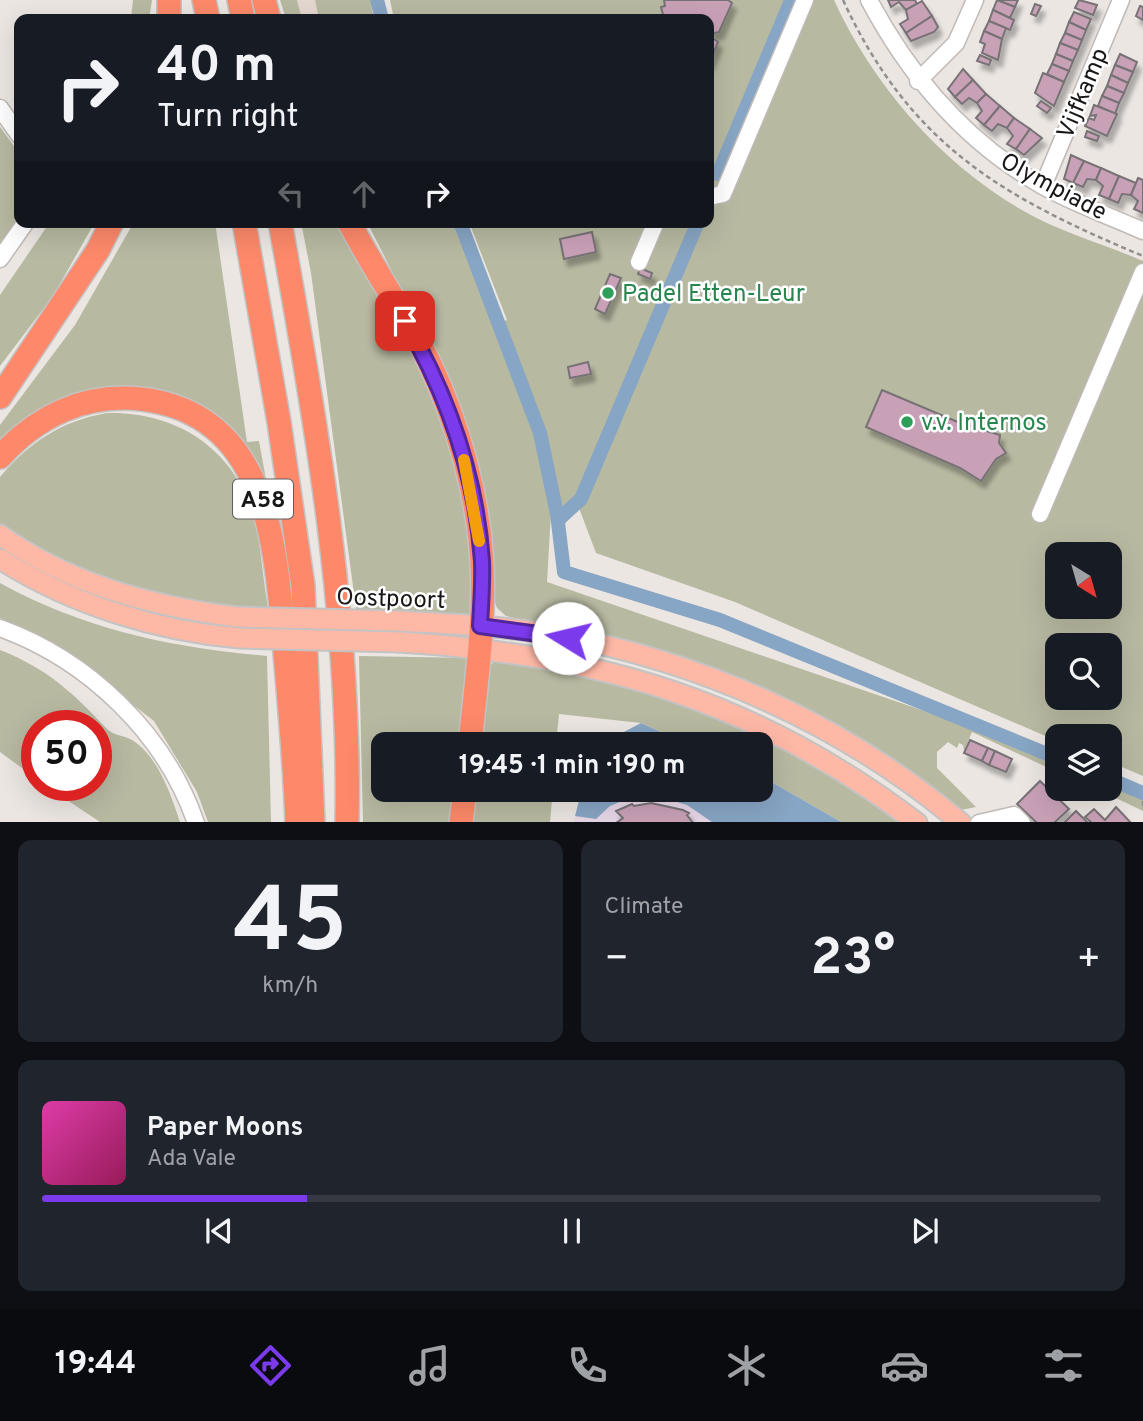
<!DOCTYPE html>
<html lang="en">
<head>
<meta charset="utf-8">
<style>
  body { margin:0; font-family:Overpass,sans-serif; background:#20242c; color:#f1f3f6; height:100vh; display:flex; flex-direction:column; font-size:26px; white-space:nowrap }
  * { box-sizing:border-box; margin:0 }
  p { font-size:23px; color:#9ea1a6 }
  .icon { flex:none; width:38px; height:38px; fill:none; stroke:currentColor; stroke-width:2; stroke-linecap:round; stroke-linejoin:round }
  .map { position:relative; height:822px; overflow:hidden }
  .sheet { display:flex; flex-direction:column; gap:18px; padding:18px; background:#0d0f14; flex:1 }
  .sheet>* { flex:none }
  .banner { position:absolute; left:14px; top:14px; width:700px; height:214px; border-radius:14px; box-shadow:0 7px 28px #0002; background:#171b24; color:#f1f3f6; overflow:hidden }
  .needle { width:46px; rotate:143deg }
  .buttons { position:absolute; left:1045px; top:542px; display:grid; gap:14px }
  .buttons a { display:grid; place-items:center; width:77px; height:77px; border-radius:14px; background:#171b24; box-shadow:0 7px 28px #0002; font-size:35px }
  .speed { position:absolute; left:21px; top:710px; display:flex; gap:14px; font-size:35px; font-weight:700; text-align:center }
  .speed>* { display:grid; place-content:center; width:91px; height:91px; border-radius:50%; background:#171b24; box-shadow:0 7px 28px #0002; line-height:1 }
  .speed .limit { border:10px solid #d22; background:#fff; color:#111 }
  .pin { position:absolute; display:grid; place-items:center; width:60px; height:60px; color:#fff; margin:-30px; border-radius:14px; box-shadow:0 4px 10px #0006 }
  .me { position:absolute; width:77px; margin:-38px; rotate:279deg; stroke-linejoin:round; filter:drop-shadow(0 0 5px #0008) }
  .turn { display:flex; align-items:center; gap:24px; height:147px; padding:0 28px; font-size:32px }
  .turn .icon { width:91px; height:91px; stroke-width:2.5 }
  .turn b { display:block; font-size:49px; line-height:60px }
  .lanes { display:flex; align-items:center; height:66px; padding:0 28px; background:#0003; justify-content:center; gap:35px; direction:ltr }
  .lanes .off { opacity:.35 }
  .big { font-size:52px; font-weight:700; line-height:1.1 }
  .sheet .widget { flex:1; display:flex; flex-direction:column; justify-content:center; gap:10px; min-width:0; padding:0 24px; border-radius:14px; background:#20242c }
  .sheet .dial { align-items:center; gap:0 }
  .dial b { font-size:91px; line-height:1 }
  .song { display:flex; align-items:center; gap:21px }
  .cover { width:84px; height:84px; border-radius:10px; background:linear-gradient(135deg,hsl(320 70% 55%),hsl(330 70% 35%)) }
  .played { height:7px; border-radius:4px; background:linear-gradient(90deg,#7c3aed 25%,#363941 25%) }
  .keys { display:flex; justify-content:space-around; direction:ltr }
  .heat { display:flex; justify-content:space-between; align-items:center; font-size:38px; direction:ltr }
  .sheet .tiles { flex:1; display:grid; gap:18px; grid-template-columns:1fr 1fr }
  .widget:last-child { grid-column:span 2 }
  .trip { position:absolute; left:371px; top:732px; width:402px; height:70px; border-radius:14px; background:#171b24; box-shadow:0 7px 28px #0002; font-weight:700; line-height:70px; text-align:center }
  .menu { display:flex; height:112px; justify-content:space-around; align-items:center; background:#090b0e; color:#9ea1a6 }
  .menu .icon { width:49px; height:49px }
  .menu .current { color:#7c3aed }
  .menu b { font-size:32px; color:#f1f3f6 }
  .map>svg:first-child { display:block }
  .commercial { fill:#e8d7e8 }
  .built { fill:#e5d8d0 }
  .green { fill:#b7b9a1; fill-rule:evenodd }
  .water { fill:#87a5c4 }
  .lines { fill:none; stroke-linecap:round; stroke-linejoin:round }
  .canal { stroke:#87a5c4; stroke-width:14 }
  .building { fill:#c9a1b7; stroke:#777275; stroke-width:2; filter:url(#shadow) }
  .minor-casing { stroke:#c0bab7; stroke-width:19 }
  .major-casing { stroke:#c3c3c3; stroke-width:23 }
  .highway-casing { stroke:#c3c3c3; stroke-width:26 }
  .path { stroke:#938f8c; stroke-width:2.5; stroke-dasharray:5 3.5; stroke-linecap:butt }
  .minor { stroke:#fff; stroke-width:16 }
  .major { stroke:#feb8a6; stroke-width:19 }
  .highway { stroke:#fd896a; stroke-width:23 }
  .major-bridge-casing { stroke:#c3c3c3; stroke-width:23; stroke-linecap:butt }
  .major-bridge { stroke:#feb8a6; stroke-width:19 }
  .route-casing { stroke:#51269a; stroke-width:18 }
  .route { stroke:#7c3aed; stroke-width:12 }
  .slow { stroke:#f59e0b; stroke-width:12 }
  .leisure-dot { fill:#2e9e5b; stroke:#fff; stroke-width:2.5 }
  .labels { text-anchor:middle; stroke-width:5; stroke-linejoin:round; paint-order:stroke }
  .shield { fill:#fff; stroke:#5f5d5d; stroke-width:2 }
  .shield-label { font-size:23px; font-weight:bold; fill:#1a1817 }
  .street-label { font-size:24px; fill:#1a1817; stroke:#fff }
  .leisure-label { font-size:24px; fill:#27864d; stroke:#fff; text-anchor:start }
</style>
</head>
<body>
<div class="map">
<svg width="1143" height="823" viewBox="0 0 1143 823">
  <defs>
    <filter id="shadow"><feDropShadow dx="4" dy="7" stdDeviation="2" flood-color="#0004"/></filter>
  </defs>
  <rect width="100%" height="100%" fill="#ebe6e2"/>
  <!-- commercial -->
  <polygon class="commercial" points="582,789 722,789 787,823 574,823"/>
  <!-- built -->
  <polygon class="built" points="297,0 315,0 319,19 302,19"/>
  <!-- green -->
  <g class="green">
    <polygon points="133,0 152,0 149,19 131,19"/>
    <polygon points="280,0 297,0 302,19 286,19"/>
    <polygon points="315,0 370,0 374,19 319,19"/>
    <path d="M390,0H834C873,85 939,161 1020,209C1057,231 1104,244 1143,261V776L1110,762V737H1057V741L735,602L596,553L576,500L560,511L556,508L547,446L501,322L507,320L469,222H709V19H394ZM1057,555H1110V607H1057ZM1057,646H1110V698H1057Z"/>
    <polygon points="0,127 19,153 19,222 0,254"/>
    <polygon points="50,222 95,222 53,296 0,366 0,295"/>
    <polygon points="134,222 215,222 247,442 259,441 271,507 245,453 133,393 0,447 0,425 75,325"/>
    <polygon points="301,222 344,222 448,422 472,536 473,619 357,616 311,273"/>
    <polygon points="367,222 453,222 540,448 551,512 547,582 974,728 1057,762 1057,772 972,732 964,751 963,745 959,743 957,748 948,742 937,752 937,768 976,807 961,810 823,718 741,679 699,664 506,616 497,608 493,597 436,359"/>
    <path d="M107,413C178,411 238,451 255,522C262,552 263,583 269,613L128,590L44,555L0,527V477C30,442 61,421 107,413Z"/>
    <path d="M0,583C83,629 173,648 267,656L271,822H208L197,792L154,721L54,644L0,618Z"/>
    <path d="M0,650C48,669 72,692 107,729C114,736 124,735 132,740C158,756 171,795 180,822H100L46,786H96V726H37V779L0,752Z"/>
    <polygon points="359,656 471,658 462,744 383,744 383,789 458,789 455,822 363,822"/>
    <polygon points="494,661 531,664 673,696 832,771 901,822 841,822 761,776 761,744 687,744 641,723 559,714 556,744 477,744 483,675"/>
    <polygon points="1110,784 1143,797 1143,811 1097,789 1110,789"/>
    <polygon points="473,789 553,789 550,822 471,823"/>
  </g>
  <!-- water -->
  <g class="water">
    <polygon points="641,723 687,744 601,744"/>
    <polygon points="761,776 841,822 712,822 687,805 644,792 610,806 596,819 575,816 582,789 761,789"/>
  </g>
  <g class="lines">
    <!-- canal -->
    <g class="canal">
      <polyline points="377,0 382,19"/>
      <polyline points="718,174 790,3"/>
      <polyline points="460,222 540,433 557,514 564,572 720,620 1057,758"/>
      <polyline points="558,520 581,499 698,222"/>
      <polyline points="1110,779 1143,793"/>
    </g>
  </g>
  <!-- building -->
  <g class="building">
    <polygon points="664,0 728,0 732,3 719,32 714,33 709,30 709,19 682,19 679,18 680,15 664,18 661,7 665,6"/>
    <polygon points="888,0 915,0 917,4 906,10 899,2 891,7"/>
    <polygon points="997,0 1018,0 1015,7"/>
    <polygon points="997,0 1015,7 1010,18 993,10"/>
    <polygon points="1079,0 1097,5 1093,15 1075,8"/>
    <polygon points="922,1 932,16 906,33 900,24 908,19 906,10"/>
    <polygon points="1035,4 1041,6 1036,16 1031,14"/>
    <polygon points="1140,6 1143,7 1143,20 1136,16"/>
    <polygon points="993,10 1014,20 1010,30 989,21"/>
    <polygon points="1074,12 1091,19 1086,30 1069,22"/>
    <polygon points="932,16 938,27 934,32 911,41 906,33"/>
    <polygon points="989,21 1006,28 1002,39 984,31"/>
    <polygon points="1069,22 1086,30 1082,40 1065,33"/>
    <polygon points="984,31 1002,39 998,60 982,53 985,44 980,42"/>
    <polygon points="1065,33 1082,40 1078,50 1060,43"/>
    <polygon points="709,35 718,42 709,64"/>
    <polygon points="1060,43 1078,50 1073,61 1056,54"/>
    <polygon points="1056,54 1073,61 1069,71 1052,64"/>
    <polygon points="1120,54 1137,62 1133,72 1115,65"/>
    <polygon points="980,55 991,60 989,65 977,61"/>
    <polygon points="1052,64 1069,71 1064,82 1047,74"/>
    <polygon points="1115,65 1133,72 1128,83 1111,75"/>
    <polygon points="963,69 973,80 955,97 948,89"/>
    <polygon points="1043,73 1064,82 1054,106 1035,93"/>
    <polygon points="1111,75 1128,83 1124,93 1107,86"/>
    <polygon points="973,80 986,94 977,103 969,98 962,104 955,97"/>
    <polygon points="1107,86 1124,93 1119,103 1102,96"/>
    <polygon points="986,94 1000,106 984,125 976,118 982,111 977,103"/>
    <polygon points="1102,96 1119,103 1115,114 1098,106"/>
    <polygon points="1041,101 1051,108 1047,113 1037,106"/>
    <polygon points="1094,105 1117,114 1107,136 1085,126 1089,118 1094,120 1096,115 1090,116"/>
    <polygon points="1000,106 1014,118 1007,128 998,124 992,131 984,125"/>
    <polygon points="1014,118 1030,129 1016,149 1007,144 1013,136 1007,128"/>
    <polygon points="1030,129 1042,138 1024,155 1016,149"/>
    <polygon points="1087,131 1099,136 1097,141 1085,137"/>
    <polygon points="1071,155 1084,161 1073,183 1064,179"/>
    <polygon points="1084,161 1101,168 1096,180 1087,179 1083,187 1073,183"/>
    <polygon points="1101,168 1119,176 1109,199 1099,195 1103,186 1096,180"/>
    <polygon points="1119,176 1136,183 1131,195 1122,194 1118,203 1109,199"/>
    <polygon points="1138,178 1143,180 1143,213 1134,209 1138,201 1131,195"/>
    <polygon points="592,232 596,252 564,259 560,239"/>
    <polygon points="640,268 652,273 650,279 638,274"/>
    <polygon points="610,274 621,278 605,314 595,309"/>
    <polygon points="588,362 591,374 570,378 568,367"/>
    <polygon points="882,390 960,423 1000,435 999,443 1006,453 996,459 981,481 960,468 866,427"/>
    <polygon points="970,740 988,748 982,761 964,753"/>
    <polygon points="988,748 995,751 989,765 982,761"/>
    <polygon points="995,751 1012,759 1006,772 989,765"/>
    <polygon points="1040,781 1069,809 1054,823 1037,823 1017,804"/>
    <polygon points="651,803 683,810 689,813 687,815 693,823 616,823 623,818 616,811 623,808 632,804 634,806"/>
    <polygon points="1116,807 1131,823 1092,823 1085,817 1094,809 1105,820"/>
    <polygon points="1076,811 1088,823 1064,823"/>
  </g>
  <g class="lines">
    <defs>
      <g id="minor">
        <path d="M869,0C910,77 964,141 1041,185C1073,203 1109,216 1143,231"/>
        <polyline points="918,81 956,43 975,0"/>
        <polyline points="0,108 19,135"/>
        <polyline points="1043,186 1121,0"/>
        <polyline points="709,197 723,194 805,0"/>
        <polyline points="0,259 26,222"/>
        <polyline points="639,262 656,222"/>
        <polyline points="1040,514 1143,272"/>
        <path d="M0,628C88,660 165,733 196,823"/>
        <polyline points="979,823 1014,815 1022,823"/>
      </g>
      <g id="major">
        <path d="M0,535C70,585 154,607 237,617"/>
        <path d="M0,559C70,604 157,631 239,638"/>
        <path d="M398,621C448,624 500,626 551,634C701,661 844,724 961,823"/>
        <path d="M399,642C598,654 757,701 917,823"/>
      </g>
      <g id="highway">
        <polyline points="169,0 169,19"/>
        <polyline points="204,0 208,19"/>
        <polyline points="239,0 243,19"/>
        <polyline points="264,0 269,19"/>
        <polyline points="244,222 279,422 303,586 313,823"/>
        <path d="M280,222C316,420 351,620 347,823"/>
        <path d="M349,222C374,270 405,314 429,362C458,423 478,495 482,562C485,622 476,684 470,744"/>
        <polyline points="0,397 98,250 112,222"/>
        <path d="M0,457C37,416 85,393 141,399C271,414 276,551 285,653C290,710 295,766 297,823"/>
        <polyline points="461,823 465,789"/>
      </g>
    </defs>
    <!-- minor casing -->
    <use href="#minor" class="minor-casing"/>
    <!-- major casing -->
    <use href="#major" class="major-casing"/>
    <!-- highway casing -->
    <use href="#highway" class="highway-casing"/>
    <!-- path -->
    <g class="path">
      <path d="M843,0C910,145 1002,197 1143,256"/>
      <polyline points="1143,801 1143,808"/>
    </g>
    <!-- minor -->
    <use href="#minor" class="minor"/>
    <!-- major -->
    <use href="#major" class="major"/>
    <!-- highway -->
    <use href="#highway" class="highway"/>
    <defs>
      <g id="major-bridge">
        <polyline points="237,617 398,621"/>
        <polyline points="239,638 399,642"/>
      </g>
    </defs>
    <!-- major-bridge casing -->
    <use href="#major-bridge" class="major-bridge-casing"/>
    <!-- major-bridge -->
    <use href="#major-bridge" class="major-bridge"/>
  </g>
  <g class="lines">
    <defs>
      <path id="route" d="M405,321C447,394 476,476 482,561C483,583 481,605 480,626L568,638"/>
    </defs>
    <!-- route casing -->
    <use href="#route" class="route-casing"/>
    <!-- route -->
    <use href="#route" class="route"/>
    <!-- slow -->
    <polyline class="slow" points="464,460 479,541"/>
  </g>
  <!-- markers -->
  <g class="leisure-dot">
    <circle cx="608" cy="293" r="7"/>
    <circle cx="907" cy="422" r="7"/>
  </g>
  <g class="labels">
    <!-- shield labels -->
    <rect class="shield" x="233" y="479.5" width="60" height="39" rx="5"/>
    <g class="shield-label">
      <text x="263" y="507">A58</text>
    </g>
    <!-- street labels -->
    <g class="street-label">
      <text transform="translate(1082 93) rotate(-67)" y="8">Vijfkamp</text>
      <text transform="translate(1054 186) rotate(28)" y="8">Olympiade</text>
      <text transform="translate(391 598) rotate(2)" y="8">Oostpoort</text>
    </g>
    <!-- leisure labels -->
    <g class="leisure-label">
      <text x="622" y="301">Padel Etten-Leur</text>
      <text x="921" y="430">v.v. Internos</text>
    </g>
  </g>
</svg>
<div class="buttons">
<a><svg class="needle" viewBox="-14 -14 28 28"><path d="M0-13l5 13h-10z" fill="#e53935"/><path d="M0 13l5-13h-10z" fill="#9ea1a6"/></svg></a>
<a><svg class="icon" aria-label="search" viewBox="0 0 24 24"><circle cx="10" cy="10" r="6"/><path d="M15 15l6 6"/></svg></a>
<a><svg class="icon" aria-label="layers" viewBox="0 0 24 24"><path d="M12 4l9 5-9 5-9-5zM3 14l9 5 9-5"/></svg></a>
</div>
<div class="speed"><div class="limit">50</div></div>
<div class="pin" style="left:405px;top:321px;background:#d93025"><svg class="icon" aria-label="arrive" viewBox="0 0 24 24"><path d="M6 21V4h12l-3 4 3 4H6"/></svg></div>
<svg class="me" style="left:568px;top:638px" viewBox="-20 -20 40 40"><circle r="19" fill="#fff"/><path d="M0-13L10 11 0 6-10 11z" fill="#7c3aed"/></svg>
<div class="trip">19:45 · 1 min · 190 m</div>
<div class="banner">
<div class="turn"><svg class="icon" aria-label="right" viewBox="0 0 24 24"><path d="M7 20v-9h11M14 6l5 5-5 5"/></svg><div><b>40 m</b>Turn right</div></div>
<div class="lanes"><svg class="icon off" aria-label="left" viewBox="0 0 24 24"><path d="M17 20v-9H6M10 6l-5 5 5 5"/></svg><svg class="icon off" aria-label="ahead" viewBox="0 0 24 24"><path d="M12 20V5M6 11l6-6 6 6"/></svg><svg class="icon" aria-label="right" viewBox="0 0 24 24"><path d="M7 20v-9h11M14 6l5 5-5 5"/></svg></div>
</div>
</div>
<section class="sheet">
<div class="tiles">
<div class="widget dial"><b>45</b><p>km/h</p></div>
<div class="widget"><p>Climate</p>
<div class="heat"><a>−</a><b class="big">23°</b><a>+</a></div>
</div>
<div class="widget">
<div class="song"><i class="cover"></i><div><b>Paper Moons</b><p>Ada Vale</p></div></div>
<div class="played"></div>
<div class="keys"><svg class="icon" aria-label="previous" viewBox="0 0 24 24"><path d="M18 5L8 12l10 7zM5 5v14"/></svg><svg class="icon" aria-label="pause" viewBox="0 0 24 24"><path d="M8 5v14M16 5v14"/></svg><svg class="icon" aria-label="next" viewBox="0 0 24 24"><path d="M6 5l10 7-10 7zM19 5v14"/></svg></div>
</div>
</div>
</section>
<nav class="menu">
<b>19:44</b>
<svg class="icon current" aria-label="directions" viewBox="0 0 24 24"><path d="M12 3l9 9-9 9-9-9zM9 14v-3h6M13 9l2 2-2 2"/></svg>
<svg class="icon" aria-label="music" viewBox="0 0 24 24"><path d="M9 18V5l10-2v13"/><circle cx="6" cy="18" r="3"/><circle cx="16" cy="16" r="3"/></svg>
<svg class="icon" aria-label="phone" viewBox="0 0 24 24"><path d="M5 4h4l2 5-3 2q2 4 5 5l2-3 5 2v4C11 20 4 13 5 4z"/></svg>
<svg class="icon" aria-label="climate" viewBox="0 0 24 24"><path d="M12 3v18M4 7l16 10M4 17L20 7"/></svg>
<svg class="icon" aria-label="car" viewBox="0 0 24 24"><path d="M5 17H2v-5l4-1 3-4h7l3 4 3 1v5h-3M9 17h6M6 11h13"/><circle cx="7" cy="17" r="2"/><circle cx="17" cy="17" r="2"/></svg>
<svg class="icon" aria-label="filters" viewBox="0 0 24 24"><path d="M4 7h16M4 17h16"/><circle cx="9" cy="7" r="2"/><circle cx="15" cy="17" r="2"/></svg>
</nav>
</body>
</html>
